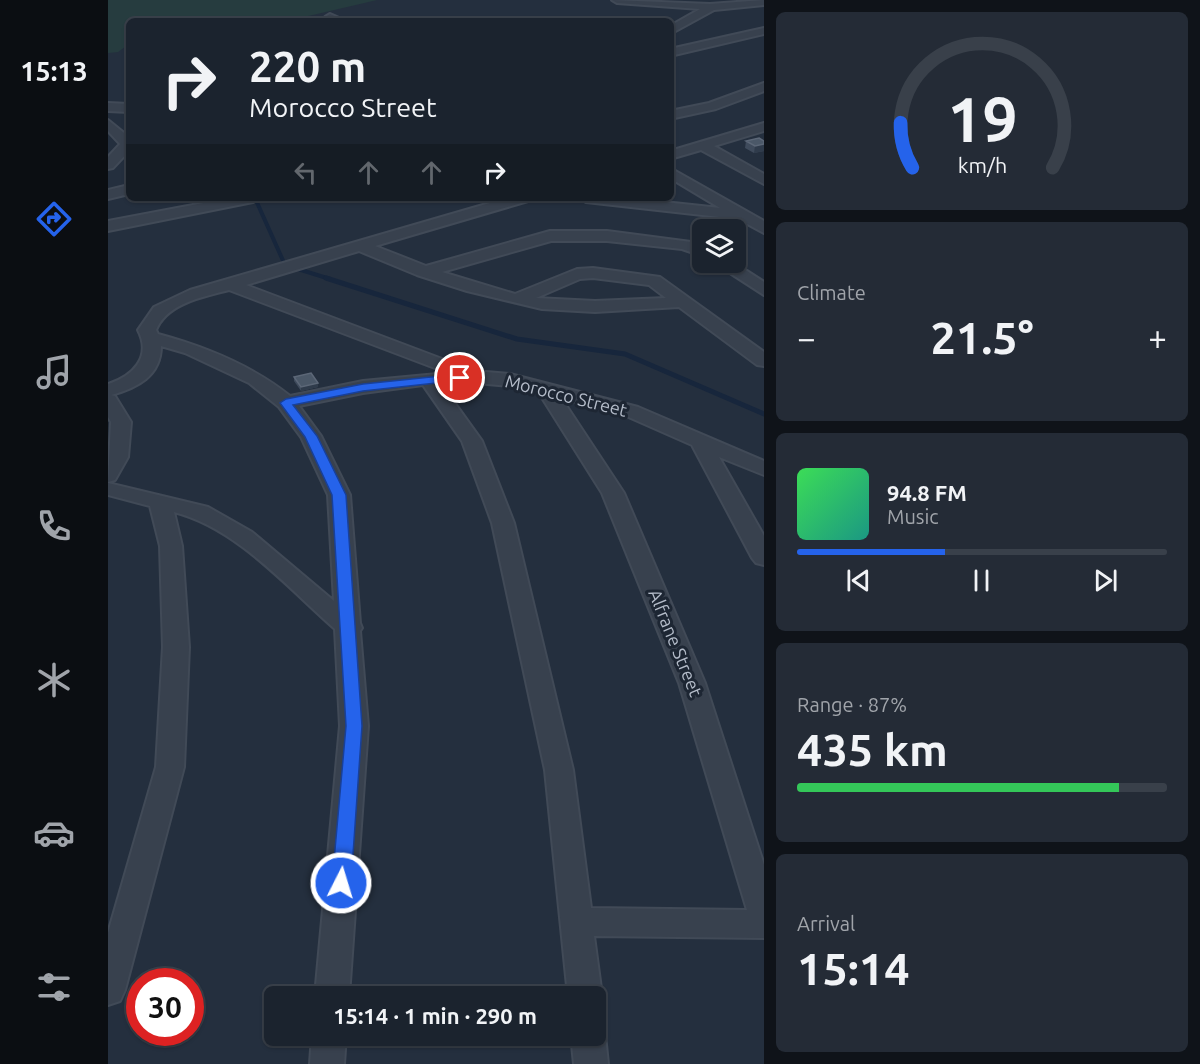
<!DOCTYPE html>
<html lang="en">
<head>
<meta charset="utf-8">
<style>
  body { margin:0; font-family:Ubuntu,sans-serif; background:#242b36; color:#f1f3f6; height:100vh; display:flex; flex-direction:column; font-size:22px; white-space:nowrap }
  * { box-sizing:border-box; margin:0 }
  p { font-size:20px; color:#a0a4aa }
  .icon { flex:none; width:33px; height:33px; fill:none; stroke:currentColor; stroke-width:2; stroke-linecap:round; stroke-linejoin:round }
  .map { position:relative; flex:1; overflow:hidden }
  .sheet { display:flex; flex-direction:column; gap:12px; padding:12px; background:#0f1319; width:436px }
  .sheet>* { flex:none }
  .guide { position:absolute; left:18px; top:18px; width:548px; height:183px; border-radius:9px; box-shadow:0 2px 4px #0004,0 0 0 2px #39404a; background:#1b232e; color:#f1f3f6; overflow:hidden }
  .tools { position:absolute; left:584px; top:219px; display:grid; gap:12px }
  .tools a { display:grid; place-items:center; width:54px; height:54px; border-radius:9px; background:#1b232e; box-shadow:0 2px 4px #0004,0 0 0 2px #39404a; font-size:30px }
  .speed { position:absolute; left:18px; top:968px; display:flex; gap:12px; font-size:30px; font-weight:700; text-align:center }
  .speed>* { display:grid; place-content:center; width:78px; height:78px; border-radius:50%; background:#1b232e; box-shadow:0 2px 4px #0004,0 0 0 2px #39404a; line-height:1 }
  .speed .limit { border:9px solid #d22; background:#fff; color:#111 }
  .pin { position:absolute; display:grid; place-items:center; width:51px; height:51px; color:#fff; margin:-26px; border:3px solid #fff; border-radius:50%; box-shadow:0 2px 6px #0007 }
  .me { position:absolute; width:66px; margin:-33px; rotate:5deg; stroke-linejoin:round; filter:drop-shadow(0 0 4px #0008) }
  .turn { display:flex; align-items:center; gap:21px; height:126px; padding:0 24px; font-size:27px }
  .turn .icon { width:78px; height:78px; stroke-width:2.5 }
  .turn b { display:block; font-size:42px; line-height:51px }
  .lanes { display:flex; align-items:center; height:57px; padding:0 24px; background:#0003; justify-content:center; gap:30px; direction:ltr }
  .lanes .off { opacity:.35 }
  .big { font-size:45px; font-weight:700; line-height:1.1 }
  .sheet .tile { flex:1; display:flex; flex-direction:column; justify-content:center; gap:9px; min-width:0; padding:0 21px; border-radius:9px; background:#242b36 }
  .sheet .dial { align-items:center; gap:0 }
  .dial svg { height:156px; overflow:visible; fill:none; stroke:#39404a; stroke-width:7; stroke-linecap:round; text-anchor:middle }
  .dial text { fill:#f1f3f6; stroke:none }
  .song { display:flex; align-items:center; gap:18px }
  .cover { width:72px; height:72px; border-radius:9px; background:linear-gradient(135deg,hsl(130 70% 55%),hsl(170 70% 35%)) }
  .played { height:6px; border-radius:3px; background:linear-gradient(90deg,#2563eb 40%,#39404a 40%) }
  .keys { display:flex; justify-content:space-around; direction:ltr }
  .heat { display:flex; justify-content:space-between; align-items:center; font-size:33px; direction:ltr }
  .charge { height:9px; border-radius:4px; background:linear-gradient(90deg,#34c759 87%,#39404a 0) }
  .trip { position:absolute; left:156px; top:986px; width:342px; height:60px; border-radius:9px; background:#1b232e; box-shadow:0 2px 4px #0004,0 0 0 2px #39404a; font-weight:700; line-height:60px; text-align:center }
  main { display:flex; flex:1; min-height:0 }
  .tab-bar { display:flex; flex-direction:column; width:108px; justify-content:space-around; align-items:center; background:#0b0e12; color:#a0a4aa }
  .tab-bar .icon { width:42px; height:42px }
  .tab-bar .current { color:#2563eb }
  .tab-bar b { font-size:27px; color:#f1f3f6 }
  .map>svg:first-child { display:block }
  .green { fill:#263c3f }
  .lines { fill:none; stroke-linecap:round; stroke-linejoin:round }
  .stream-far1 { stroke:#17263c; stroke-width:4 }
  .stream { stroke:#17263c; stroke-width:5 }
  .minor-casing { stroke:#414a57; stroke-width:4 }
  .minor { fill:#38414e; fill-rule:evenodd }
  .wall { fill:#3f4b5c }
  .shaded-wall { fill:#2f3b4b }
  .building { fill:#4b5868; stroke:#5c6777; stroke-width:1.5 }
  .route { fill:#2563eb; stroke:#184099; stroke-width:1.5 }
  .labels { text-anchor:middle; stroke-width:6; stroke-linejoin:round; paint-order:stroke }
  .street-label { font-size:18px; fill:#b4bcc9; stroke:#1d2633 }
</style>
</head>
<body>
<main>
<nav class="tab-bar">
<b>15:13</b>
<svg class="icon current" aria-label="directions" viewBox="0 0 24 24"><path d="M12 3l9 9-9 9-9-9zM9 14v-3h6M13 9l2 2-2 2"/></svg>
<svg class="icon" aria-label="music" viewBox="0 0 24 24"><path d="M9 18V5l10-2v13"/><circle cx="6" cy="18" r="3"/><circle cx="16" cy="16" r="3"/></svg>
<svg class="icon" aria-label="phone" viewBox="0 0 24 24"><path d="M5 4h4l2 5-3 2q2 4 5 5l2-3 5 2v4C11 20 4 13 5 4z"/></svg>
<svg class="icon" aria-label="climate" viewBox="0 0 24 24"><path d="M12 3v18M4 7l16 10M4 17L20 7"/></svg>
<svg class="icon" aria-label="car" viewBox="0 0 24 24"><path d="M5 17H2v-5l4-1 3-4h7l3 4 3 1v5h-3M9 17h6M6 11h13"/><circle cx="7" cy="17" r="2"/><circle cx="17" cy="17" r="2"/></svg>
<svg class="icon" aria-label="filters" viewBox="0 0 24 24"><path d="M4 7h16M4 17h16"/><circle cx="9" cy="7" r="2"/><circle cx="15" cy="17" r="2"/></svg>
</nav>
<div class="map">
<svg width="656" height="1064" viewBox="0 0 656 1064">
  <rect width="100%" height="100%" fill="#242f3e"/>
  <!-- green -->
  <polygon class="green" points="0,0 269,0 179,21 21,21 21,44 10,52 0,53"/>
  <g class="lines">
    <!-- stream-far1 -->
    <polyline class="stream-far1" points="147,198 177,265 222,279"/>
    <!-- stream -->
    <polyline class="stream" points="218,278 409,339 517,354 656,414"/>
    <defs>
      <g id="minor">
        <polygon points="504,0 602,4 656,0 656,5 606,10 562,34 562,26 592,9 509,3"/>
        <polygon points="222,14 238,21 218,19 217,17"/>
        <polygon points="656,28 656,34 562,56 562,49"/>
        <polygon points="656,83 656,91 608,109 562,119 562,111 601,103"/>
        <polygon points="0,103 21,104 21,112 0,111"/>
        <polygon points="0,120 21,137 21,151 5,168 0,169 0,157 12,144 0,131"/>
        <polygon points="656,123 656,131 606,146 656,174 656,184 593,150 562,159 562,151"/>
        <polygon points="562,168 656,221 656,233 630,219 478,202 471,198 519,198 612,208 562,178"/>
        <polygon points="21,185 21,194 0,199 0,190"/>
        <polygon points="122,198 152,198 145,202 0,231 0,221"/>
        <path d="M399,198H422L420,201L267,246L318,266L442,231H499L583,242L594,246V256L574,249L499,241H443L334,272L407,294L469,269L485,268L552,277L656,352V366L649,365L571,307L487,312L434,309L359,291L309,275L251,251L138,285L366,371L402,374L530,407L656,461V475L611,457L656,536V565L648,563L644,558L584,445L516,415L454,399L516,493L597,683L656,865V938L486,936L494,996L488,1007V996H460L437,770L384,523L354,441L315,385L255,393L191,406L213,436L242,495L252,623L254,628L252,631L260,726L241,996H207L232,726L227,629C179,587 129,528 66,512L74,546L81,647L76,767L17,990L12,1001L0,1005V933L48,767L55,647L52,546L42,506L0,495V483L100,507L144,532L226,601L220,495L193,437L171,407L141,383L77,353L53,346C53,376 29,388 3,395L7,396L23,422L20,457L7,480L0,482L3,422L0,417V384C25,376 44,357 30,330L46,307L82,290ZM485,278L541,285L558,298L487,301L428,298L472,279ZM121,290L340,373L255,381L182,396C143,365 98,347 50,334L48,330C59,303 95,297 121,290ZM368,383L402,386L431,393L494,493L571,683L639,910L483,908L465,770L406,523L374,441L333,384Z"/>
        <polygon points="605,262 625,262 656,282 656,295"/>
        <polygon points="488,1022 492,1023 497,1035 500,1064 466,1064 463,1035 488,1035"/>
        <polygon points="204,1035 238,1035 236,1064 202,1064"/>
      </g>
    </defs>
    <!-- minor casing -->
    <use href="#minor" class="minor-casing"/>
    <!-- minor -->
    <use href="#minor" class="minor"/>
  </g>
  <!-- wall -->
  <g class="wall">
    <polygon points="638,141 656,141 656,151 646,153 637,148"/>
    <polygon points="186,377 210,383 210,387 193,391 186,381"/>
  </g>
  <!-- shaded-wall -->
  <g class="shaded-wall">
    <polygon points="656,144 656,151 646,153 647,146"/>
    <polygon points="210,383 210,387 193,391 193,387"/>
  </g>
  <!-- building -->
  <g class="building">
    <polygon points="651,138 656,141 656,144 647,146 638,141"/>
    <polygon points="203,373 210,383 193,387 186,377"/>
  </g>
  <!-- route -->
  <polygon class="route" points="352,374 358,378 356,380 255,391 185,405 209,436 238,495 254,726 243,883 240,889 233,891 227,889 224,883 238,726 224,495 197,437 172,403 178,399 255,384"/>
  <g class="labels">
    <!-- street labels -->
    <g class="street-label">
      <text transform="translate(458 396) rotate(14)" y="6">Morocco Street</text>
      <text transform="translate(567 643) rotate(68)" y="6">Alfrane Street</text>
    </g>
  </g>
</svg>
<div class="tools">
<a><svg class="icon" aria-label="layers" viewBox="0 0 24 24"><path d="M12 4l9 5-9 5-9-5zM3 14l9 5 9-5"/></svg></a>
</div>
<div class="speed"><div class="limit">30</div></div>
<div class="pin" style="left:352px;top:378px;background:#d93025"><svg class="icon" aria-label="arrive" viewBox="0 0 24 24"><path d="M6 21V4h12l-3 4 3 4H6"/></svg></div>
<svg class="me" style="left:233px;top:883px" viewBox="-20 -20 40 40"><circle r="17" fill="#2563eb" stroke="#fff" stroke-width="3"/><path d="M0-11L8 9 0 5-8 9z" fill="#fff"/></svg>
<div class="trip">15:14 · 1 min · 290 m</div>
<div class="guide">
<div class="turn"><svg class="icon" aria-label="right" viewBox="0 0 24 24"><path d="M7 20v-9h11M14 6l5 5-5 5"/></svg><div><b>220 m</b>Morocco Street</div></div>
<div class="lanes"><svg class="icon off" aria-label="left" viewBox="0 0 24 24"><path d="M17 20v-9H6M10 6l-5 5 5 5"/></svg><svg class="icon off" aria-label="ahead" viewBox="0 0 24 24"><path d="M12 20V5M6 11l6-6 6 6"/></svg><svg class="icon off" aria-label="ahead" viewBox="0 0 24 24"><path d="M12 20V5M6 11l6-6 6 6"/></svg><svg class="icon" aria-label="right" viewBox="0 0 24 24"><path d="M7 20v-9h11M14 6l5 5-5 5"/></svg></div>
</div>
</div>
<section class="sheet">
<div class="tile dial"><svg viewBox="0 0 100 80">
<path d="M14 69A42 42 0 1 1 86 69"/>
<path d="M14 69A42 42 0 0 1 8 46" stroke="#2563eb"/>
<text x="50" y="56" font-size="32" font-weight="700">19</text>
<text x="50" y="72" font-size="11">km/h</text>
</svg></div>
<div class="tile"><p>Climate</p>
<div class="heat"><a>−</a><b class="big">21.5°</b><a>+</a></div>
</div>
<div class="tile">
<div class="song"><i class="cover"></i><div><b>94.8 FM</b><p>Music</p></div></div>
<div class="played"></div>
<div class="keys"><svg class="icon" aria-label="previous" viewBox="0 0 24 24"><path d="M18 5L8 12l10 7zM5 5v14"/></svg><svg class="icon" aria-label="pause" viewBox="0 0 24 24"><path d="M8 5v14M16 5v14"/></svg><svg class="icon" aria-label="next" viewBox="0 0 24 24"><path d="M6 5l10 7-10 7zM19 5v14"/></svg></div>
</div>
<div class="tile"><p>Range · 87%</p><b class="big">435 km</b><div class="charge"></div></div>
<div class="tile"><p>Arrival</p><b class="big">15:14</b></div>
</section>
</main>
</body>
</html>
